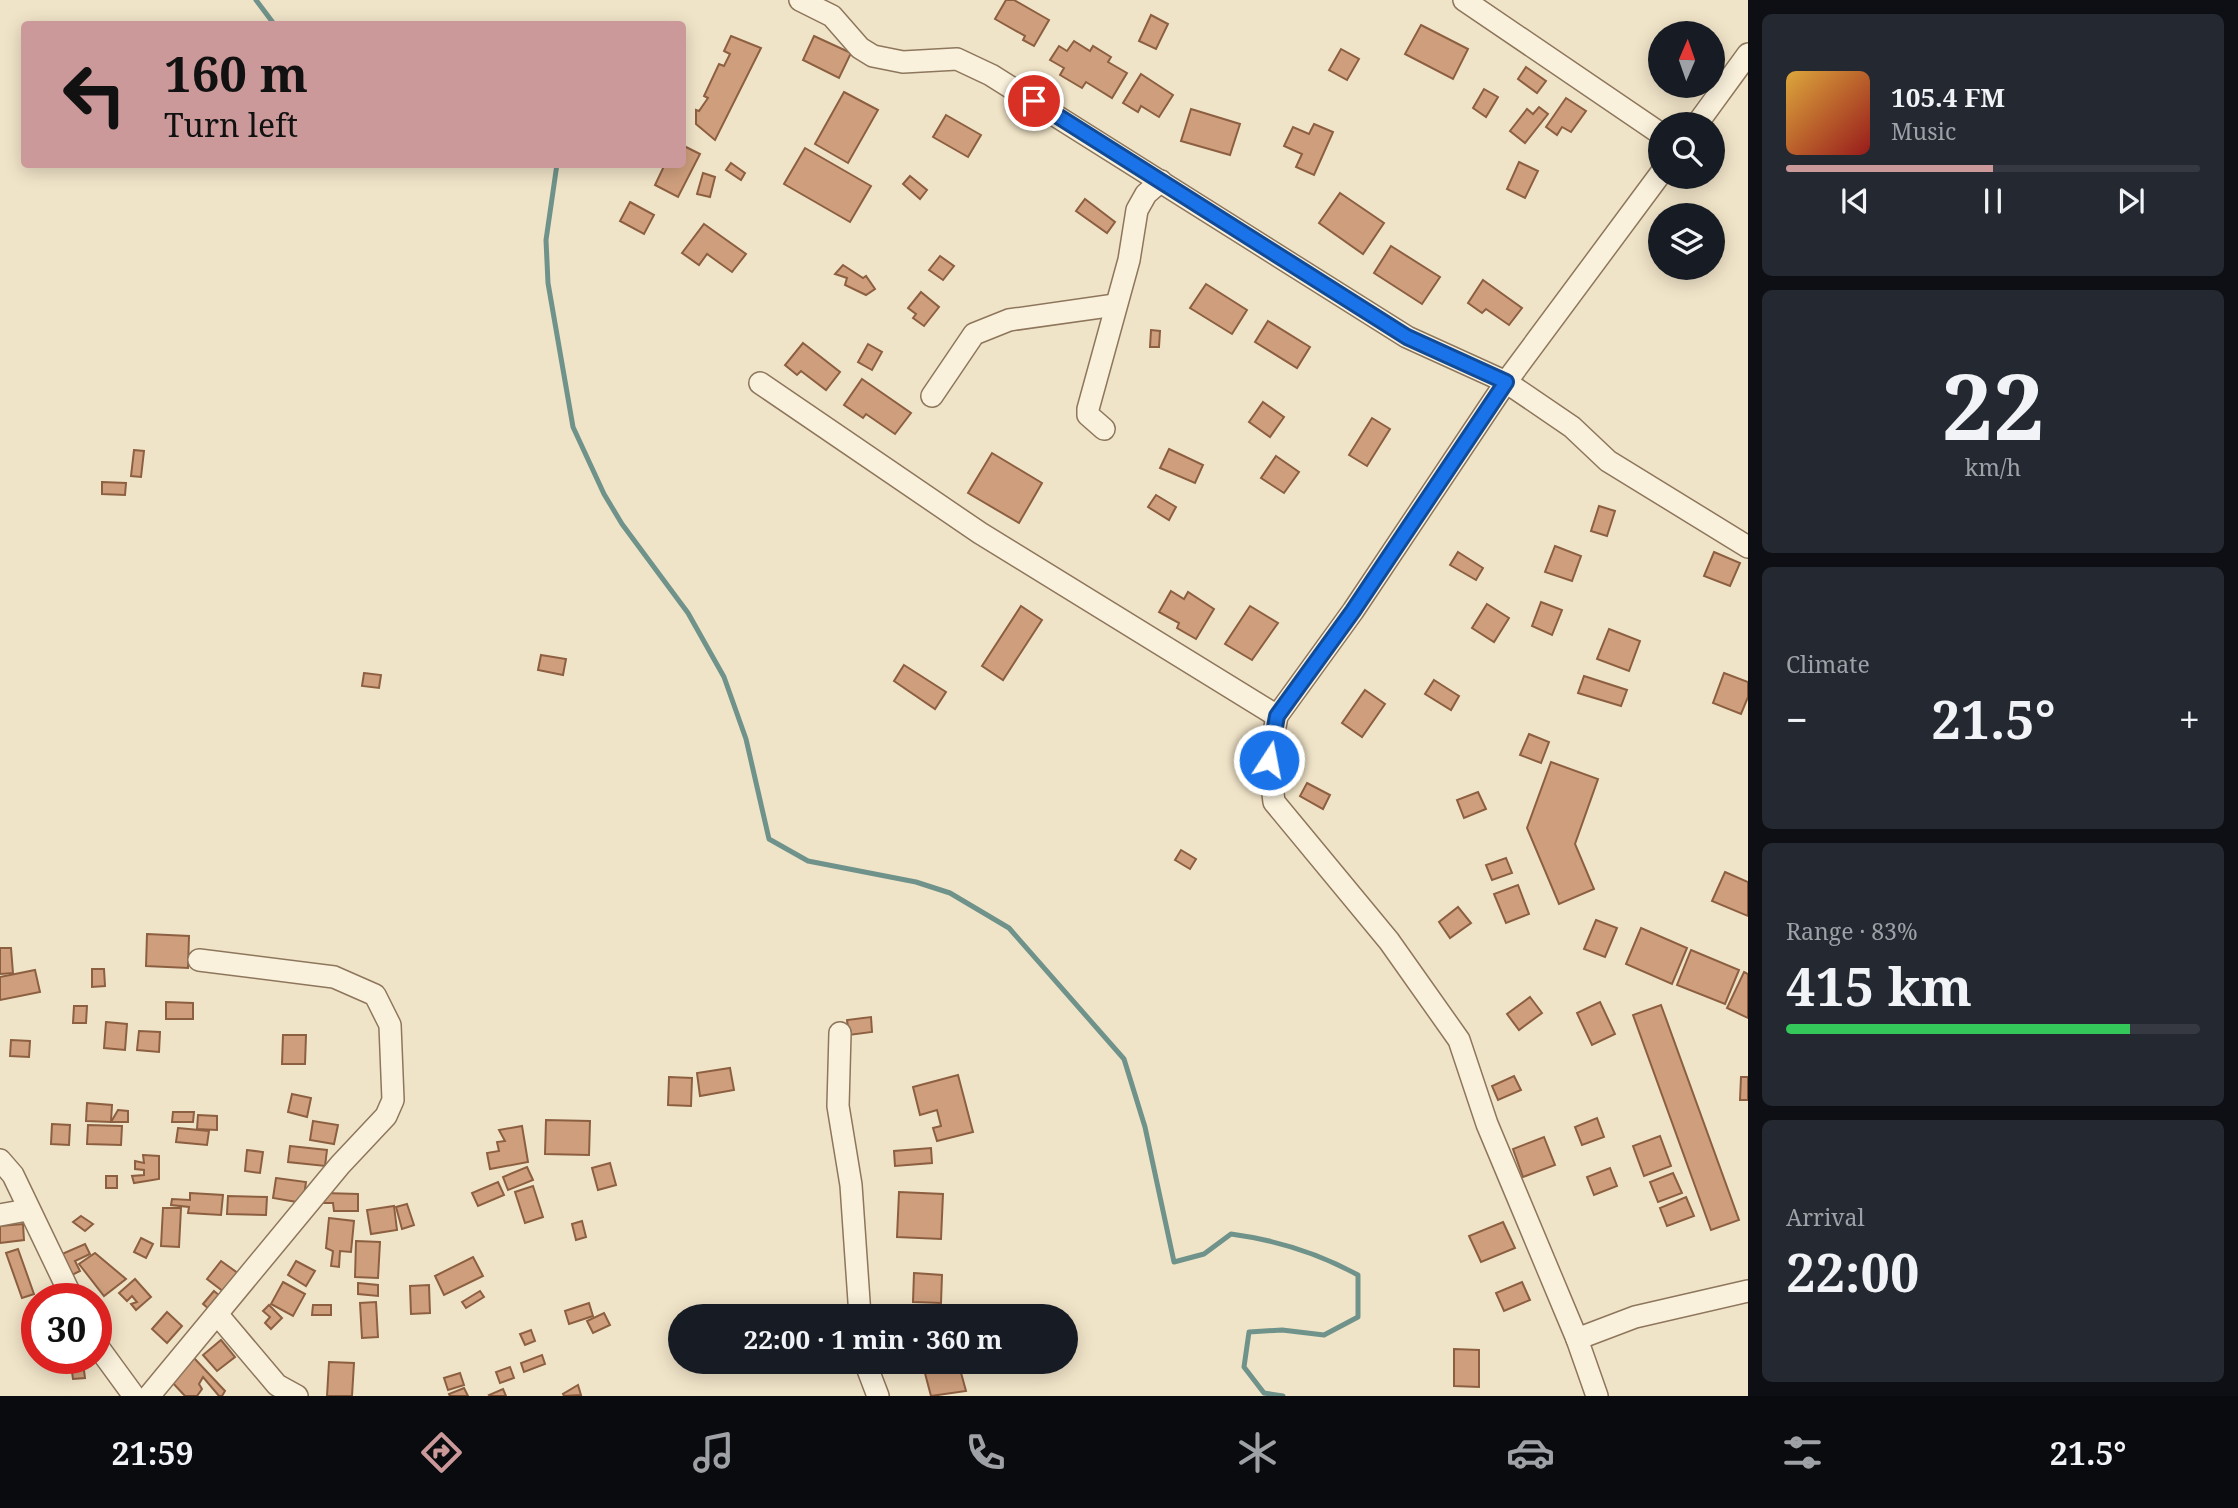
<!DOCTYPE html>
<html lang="en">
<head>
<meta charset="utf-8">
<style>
  body { margin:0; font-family:"Noto Serif",serif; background:#242831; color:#f1f3f6; height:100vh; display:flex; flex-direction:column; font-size:26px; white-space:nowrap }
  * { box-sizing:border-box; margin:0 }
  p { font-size:23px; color:#9ea1a6 }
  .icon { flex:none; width:38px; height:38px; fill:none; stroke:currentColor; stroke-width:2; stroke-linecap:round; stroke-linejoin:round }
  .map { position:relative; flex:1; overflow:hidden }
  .side { display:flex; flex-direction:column; gap:14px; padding:14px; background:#0d0f14; width:490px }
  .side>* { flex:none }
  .top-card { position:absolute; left:21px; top:21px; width:665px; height:147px; border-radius:7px; box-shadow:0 4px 18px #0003; background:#cc999b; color:#111; overflow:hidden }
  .needle { width:46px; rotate:2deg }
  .tools { position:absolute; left:1648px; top:21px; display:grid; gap:14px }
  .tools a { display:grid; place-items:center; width:77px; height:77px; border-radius:50%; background:#171b24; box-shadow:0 4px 18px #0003; font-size:35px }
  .speed { position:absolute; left:21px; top:1283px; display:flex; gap:14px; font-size:35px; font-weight:700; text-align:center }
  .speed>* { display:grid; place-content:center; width:91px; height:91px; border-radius:50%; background:#171b24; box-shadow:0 4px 18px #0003; line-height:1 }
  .speed .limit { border:10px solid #d22; background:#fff; color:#111 }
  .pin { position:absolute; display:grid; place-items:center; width:60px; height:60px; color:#fff; margin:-30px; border:4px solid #fff; border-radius:50%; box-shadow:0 2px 7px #0007 }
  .me { position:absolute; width:77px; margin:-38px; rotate:11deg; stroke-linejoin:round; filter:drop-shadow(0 0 5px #0008) }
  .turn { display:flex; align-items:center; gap:24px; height:147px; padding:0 28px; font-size:32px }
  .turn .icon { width:91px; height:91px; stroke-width:2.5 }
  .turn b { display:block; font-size:49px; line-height:60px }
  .big { font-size:52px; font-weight:700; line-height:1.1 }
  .side .card { flex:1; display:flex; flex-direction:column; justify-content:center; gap:10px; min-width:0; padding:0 24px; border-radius:10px; background:#242831 }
  .side .dial { align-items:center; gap:0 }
  .dial b { font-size:91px; line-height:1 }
  .song { display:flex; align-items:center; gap:21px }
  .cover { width:84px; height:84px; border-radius:10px; background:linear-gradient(135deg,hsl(40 70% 55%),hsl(0 70% 35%)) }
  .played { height:7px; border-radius:4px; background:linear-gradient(90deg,#cc999b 50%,#363941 50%) }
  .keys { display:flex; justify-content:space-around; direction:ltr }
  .heat { display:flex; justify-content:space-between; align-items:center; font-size:38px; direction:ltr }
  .charge { height:10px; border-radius:5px; background:linear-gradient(90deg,#34c759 83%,#363941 0) }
  .trip { position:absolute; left:668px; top:1304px; width:410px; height:70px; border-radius:35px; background:#171b24; box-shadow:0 4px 18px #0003; font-weight:700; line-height:70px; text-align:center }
  .dock { display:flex; height:112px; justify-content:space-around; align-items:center; background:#090b0e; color:#9ea1a6 }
  .dock .icon { width:49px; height:49px }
  .dock .selected { color:#cc999b }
  .dock b { font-size:32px; color:#f1f3f6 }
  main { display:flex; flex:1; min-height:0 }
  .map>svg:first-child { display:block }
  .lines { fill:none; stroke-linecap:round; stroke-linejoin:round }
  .stream { stroke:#6f938a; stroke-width:5 }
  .building { fill:#cf9f7d; stroke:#8d5f41; stroke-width:2 }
  .minor-casing { stroke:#8d765c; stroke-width:24 }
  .minor { stroke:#faf1dc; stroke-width:21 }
  .route-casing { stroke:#114b97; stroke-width:18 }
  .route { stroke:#1a73e8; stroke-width:12 }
</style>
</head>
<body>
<main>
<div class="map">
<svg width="1748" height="1396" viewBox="0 0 1748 1396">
  <rect width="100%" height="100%" fill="#f0e4c8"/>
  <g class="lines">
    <!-- stream -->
    <g class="stream">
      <polyline points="256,0 274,24"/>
      <path d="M557,164L546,240L548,283L573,427L604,494L622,524L688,613L724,677L746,739L769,839L808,861L916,882L950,893L1009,928L1124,1059L1145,1127L1174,1262L1204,1254L1231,1234C1276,1240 1318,1253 1358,1275V1317L1324,1335L1282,1330L1249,1332L1244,1367L1264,1393L1283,1396"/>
    </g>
  </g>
  <!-- building -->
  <g class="building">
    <polygon points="1006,0 1014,0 1049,20 1034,46 1023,40 1025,36 995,19"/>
    <polygon points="1151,15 1168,24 1156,49 1139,41"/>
    <polygon points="1421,25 1468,49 1453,79 1405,54"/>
    <polygon points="731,36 761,48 715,140 696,124 696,110 699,111 708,98 704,96 719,64 724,66 730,54 724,51"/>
    <polygon points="814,36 851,53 839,78 803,60"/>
    <polygon points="1074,41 1090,51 1093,46 1111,57 1108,62 1127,73 1112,98 1086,82 1082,88 1060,75 1064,68 1050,60 1059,46 1067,51"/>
    <polygon points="1341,49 1359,59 1347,80 1329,70"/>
    <polygon points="1526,67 1546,81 1537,93 1518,79"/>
    <polygon points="1141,74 1173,95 1159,117 1141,106 1138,112 1123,103"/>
    <polygon points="1484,89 1498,97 1486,117 1473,108"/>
    <polygon points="844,92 878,110 848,163 815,144"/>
    <polygon points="1566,98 1586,111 1571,132 1562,127 1557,135 1546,127"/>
    <polygon points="1539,107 1548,114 1525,143 1510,131 1527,109 1533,114"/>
    <polygon points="1191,109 1240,124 1230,155 1181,141"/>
    <polygon points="946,115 981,135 968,157 933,137"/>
    <polygon points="1314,124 1333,132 1314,175 1296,167 1302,154 1284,146 1293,127 1309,134"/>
    <polygon points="682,145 700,154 678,197 655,185 665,164 682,164"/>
    <polygon points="805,148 871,186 850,222 784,184"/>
    <polygon points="1519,162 1538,171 1525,198 1507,189"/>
    <polygon points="731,163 745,173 741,180 726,170"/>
    <polygon points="703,173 715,177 710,197 697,194"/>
    <polygon points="910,176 927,190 920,199 903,184"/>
    <polygon points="1340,193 1384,223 1363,254 1319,223"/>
    <polygon points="1085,199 1115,222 1107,233 1076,211"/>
    <polygon points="630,202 654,215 644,234 620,221"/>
    <polygon points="704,224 746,254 732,272 707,254 699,265 682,253"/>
    <polygon points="1391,246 1440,277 1422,304 1374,273"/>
    <polygon points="940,256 954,266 943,280 929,270"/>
    <polygon points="843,265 863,278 866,276 875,289 866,295 845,285 847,278 835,274"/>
    <polygon points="1483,280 1522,308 1509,325 1486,309 1482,313 1468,303"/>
    <polygon points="1206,284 1247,310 1232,334 1190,308"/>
    <polygon points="921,292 939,307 924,326 913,318 916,314 908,308"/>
    <polygon points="1268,321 1310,347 1297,368 1255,342"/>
    <polygon points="1151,330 1160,331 1159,347 1150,347"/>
    <polygon points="803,343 840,372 826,390 801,371 797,375 785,365"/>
    <polygon points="868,344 882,352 872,370 858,362"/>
    <polygon points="862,379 911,413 895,434 866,414 863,418 844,405"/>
    <polygon points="1263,402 1284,417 1270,437 1249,422"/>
    <polygon points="1372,418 1390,429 1367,466 1349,455"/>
    <polygon points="1169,449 1203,465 1195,483 1160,468"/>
    <polygon points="134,450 144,451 141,477 131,476"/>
    <polygon points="992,453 1042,483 1019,523 968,493"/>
    <polygon points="1276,456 1299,472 1284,493 1261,478"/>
    <polygon points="102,482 126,483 125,495 102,494"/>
    <polygon points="1156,495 1176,507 1169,520 1148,507"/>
    <polygon points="1599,506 1615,511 1607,536 1591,531"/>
    <polygon points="1555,546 1581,556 1572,581 1545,572"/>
    <polygon points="1458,552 1483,568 1476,580 1450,565"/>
    <polygon points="1714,552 1740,563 1730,586 1704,576"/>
    <polygon points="1171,591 1184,599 1188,592 1214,609 1196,639 1177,628 1179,623 1159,612"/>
    <polygon points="1541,602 1562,610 1552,635 1532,626"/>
    <polygon points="1487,604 1509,618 1494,642 1472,628"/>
    <polygon points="1021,606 1042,620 1003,680 982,666"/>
    <polygon points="1250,606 1278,623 1252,660 1225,644"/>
    <polygon points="1609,629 1640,641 1629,671 1597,659"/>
    <polygon points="541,655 566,659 563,675 538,670"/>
    <polygon points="904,665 946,692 935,709 894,681"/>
    <polygon points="364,673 381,675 379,688 362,686"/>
    <polygon points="1724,673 1748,682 1748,697 1741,714 1713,703"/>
    <polygon points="1584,676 1627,690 1621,706 1578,693"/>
    <polygon points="1434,680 1459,696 1451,710 1425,694"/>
    <polygon points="1365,690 1385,704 1362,737 1342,723"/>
    <polygon points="1529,734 1549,742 1541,763 1520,755"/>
    <polygon points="1551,762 1598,779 1575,844 1594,889 1559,904 1527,828"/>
    <polygon points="1307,783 1330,795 1323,809 1300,796"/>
    <polygon points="1478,792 1486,809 1464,818 1457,800"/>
    <polygon points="1181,850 1196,859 1190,869 1175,860"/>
    <polygon points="1506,858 1512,873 1492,880 1486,865"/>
    <polygon points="1725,872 1748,882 1748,916 1712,901"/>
    <polygon points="1518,885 1529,914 1506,923 1494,894"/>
    <polygon points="1458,907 1471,923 1450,938 1439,922"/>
    <polygon points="1596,920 1617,928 1605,957 1584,949"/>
    <polygon points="1641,928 1687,948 1672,984 1626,964"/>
    <polygon points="147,934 189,936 188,968 146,966"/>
    <polygon points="0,948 11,948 13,973 0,974"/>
    <polygon points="1691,950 1739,970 1725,1004 1677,985"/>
    <polygon points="92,969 104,969 105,986 92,987"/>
    <polygon points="35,970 40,992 0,1000 0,977"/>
    <polygon points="1744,972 1748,974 1748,1018 1727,1008"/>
    <polygon points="1530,997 1542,1013 1519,1030 1507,1014"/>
    <polygon points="166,1002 193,1003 193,1019 166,1019"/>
    <polygon points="1600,1002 1615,1034 1592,1045 1577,1013"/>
    <polygon points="1661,1005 1739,1220 1711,1230 1633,1015"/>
    <polygon points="74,1006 87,1006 86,1023 73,1023"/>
    <polygon points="871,1017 872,1032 849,1035 847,1020"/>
    <polygon points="106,1022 127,1024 125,1050 104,1048"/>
    <polygon points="139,1031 160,1032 159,1052 137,1050"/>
    <polygon points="283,1035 306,1035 305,1064 282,1064"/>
    <polygon points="11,1040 30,1041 29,1057 10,1056"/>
    <polygon points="730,1068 734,1090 700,1096 697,1073"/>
    <polygon points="958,1075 973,1132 937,1141 933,1128 941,1126 937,1110 920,1115 913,1087"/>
    <polygon points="1514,1076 1521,1090 1498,1100 1492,1086"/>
    <polygon points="669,1077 692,1078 691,1106 668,1105"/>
    <polygon points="1741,1077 1748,1077 1748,1100 1740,1100"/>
    <polygon points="292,1094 311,1098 307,1117 288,1112"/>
    <polygon points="87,1103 112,1105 111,1122 86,1121"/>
    <polygon points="118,1110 128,1111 128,1122 111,1122"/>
    <polygon points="173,1112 194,1112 193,1122 172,1122"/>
    <polygon points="198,1115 217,1116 217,1130 197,1129"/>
    <polygon points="1597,1118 1604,1137 1582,1145 1575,1127"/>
    <polygon points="546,1120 590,1121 589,1155 545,1154"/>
    <polygon points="313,1121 338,1125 334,1144 310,1140"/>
    <polygon points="52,1124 70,1125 69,1145 51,1144"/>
    <polygon points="88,1125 122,1126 121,1145 87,1144"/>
    <polygon points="522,1126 528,1162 490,1169 487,1153 499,1151 497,1142 505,1141 499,1130"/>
    <polygon points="178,1128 209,1131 207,1145 176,1142"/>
    <polygon points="1660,1136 1671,1166 1644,1176 1633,1146"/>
    <polygon points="1544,1137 1555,1165 1523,1177 1513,1149"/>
    <polygon points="290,1146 327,1150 325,1166 288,1162"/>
    <polygon points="931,1148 932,1163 895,1166 894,1151"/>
    <polygon points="247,1150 263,1152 260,1173 245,1171"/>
    <polygon points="143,1155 159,1156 159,1179 134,1183 132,1176 144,1175 144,1170 135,1169 135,1161 144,1163"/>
    <polygon points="610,1163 616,1185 598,1190 592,1168"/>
    <polygon points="527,1167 533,1180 508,1190 503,1177"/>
    <polygon points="1610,1168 1617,1186 1594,1195 1587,1177"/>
    <polygon points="1673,1173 1682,1193 1658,1202 1650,1182"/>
    <rect x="106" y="1176" width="11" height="12"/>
    <polygon points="276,1178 306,1182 303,1203 273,1198"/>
    <polygon points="498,1182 504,1195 478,1206 472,1193"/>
    <polygon points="533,1186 543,1217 525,1223 515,1192"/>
    <polygon points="899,1192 943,1194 941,1239 897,1237"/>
    <polygon points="190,1193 223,1195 221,1215 188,1213 189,1207 171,1205 172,1199 190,1200"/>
    <polygon points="324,1193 358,1194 358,1211 334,1211 333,1203 324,1203"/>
    <polygon points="228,1196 267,1197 266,1215 227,1214"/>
    <polygon points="1686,1197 1694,1216 1667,1226 1660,1208"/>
    <polygon points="407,1204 414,1225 402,1229 396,1207"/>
    <polygon points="394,1206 397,1230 371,1234 367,1210"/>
    <polygon points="163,1208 181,1208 179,1247 161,1246"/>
    <polygon points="81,1216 93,1224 85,1231 73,1222"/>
    <polygon points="329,1218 354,1221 351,1252 340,1251 339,1267 331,1266 333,1251 326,1248"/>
    <polygon points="582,1221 586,1237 576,1240 572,1224"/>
    <polygon points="1503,1222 1515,1248 1481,1262 1469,1236"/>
    <polygon points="23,1224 24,1240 0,1243 0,1226"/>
    <polygon points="141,1238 153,1244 146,1258 134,1252"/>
    <polygon points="356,1241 380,1242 378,1278 355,1277"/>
    <polygon points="85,1244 90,1254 75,1261 80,1271 72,1275 62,1254"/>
    <polygon points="18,1249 34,1294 22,1298 6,1253"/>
    <polygon points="95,1253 126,1279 104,1296 79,1264"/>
    <polygon points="473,1257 483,1276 444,1295 435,1276"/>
    <polygon points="221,1261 242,1276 228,1295 207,1279"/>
    <polygon points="296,1261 315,1271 306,1286 288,1275"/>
    <polygon points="914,1273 942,1275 941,1303 913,1302"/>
    <polygon points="135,1279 151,1297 136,1310 131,1304 137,1302 132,1296 127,1301 119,1293"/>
    <polygon points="283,1282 305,1294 293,1316 271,1304"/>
    <polygon points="1522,1282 1530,1300 1504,1311 1496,1293"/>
    <polygon points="358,1283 378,1285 378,1296 358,1294"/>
    <polygon points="429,1285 430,1313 411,1314 410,1286"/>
    <polygon points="214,1291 220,1296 209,1309 203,1304"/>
    <polygon points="480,1291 484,1297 466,1308 462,1302"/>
    <polygon points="376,1302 378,1337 362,1338 360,1303"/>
    <polygon points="589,1303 593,1316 569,1324 565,1311"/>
    <polygon points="269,1305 282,1318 271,1329 265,1323 270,1317 263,1311"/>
    <polygon points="313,1305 331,1305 331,1315 312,1315"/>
    <polygon points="167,1312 182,1326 167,1343 152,1329"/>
    <polygon points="604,1313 610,1325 593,1333 587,1321"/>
    <polygon points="531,1330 535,1341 525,1345 520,1334"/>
    <polygon points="221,1340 235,1357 217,1371 203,1355"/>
    <polygon points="1454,1349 1479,1350 1479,1387 1454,1386"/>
    <polygon points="542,1355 545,1364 524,1372 521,1363"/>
    <polygon points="194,1358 225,1391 222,1396 219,1396 203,1377 199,1384 202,1389 197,1396 185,1396 170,1380"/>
    <polygon points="329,1362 354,1363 352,1396 327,1396"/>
    <polygon points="922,1362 958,1362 966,1391 931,1396"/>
    <polygon points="83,1363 85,1378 73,1379 71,1365"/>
    <polygon points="510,1367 514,1378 500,1383 496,1372"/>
    <polygon points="460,1373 464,1385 448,1390 444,1378"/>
    <polygon points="578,1385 581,1395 564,1396 563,1394"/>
    <polygon points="464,1388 468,1396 450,1396 449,1394"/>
    <polygon points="503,1389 506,1396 490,1396 489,1395"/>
  </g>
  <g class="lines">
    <defs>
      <g id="minor">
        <polyline points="800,0 832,16 860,48 873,56 903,62 957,59 991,75 1407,337 1506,382 1661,173"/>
        <polyline points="1464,0 1661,134"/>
        <polyline points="1697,124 1748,54"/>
        <polyline points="760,383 980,533 1277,716"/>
        <polyline points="932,396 974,334 1009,320 1115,305"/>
        <polyline points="1104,429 1088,415 1088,409 1129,260 1137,210 1146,194 1161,181"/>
        <polyline points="840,1033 838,1106 851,1185 860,1316"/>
        <polyline points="0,1160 13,1175 72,1298"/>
        <polyline points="0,1215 27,1210"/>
        <polyline points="217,1314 277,1385 297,1396"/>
        <polyline points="1577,1339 1487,1124 1459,1040 1389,941 1274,802 1269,760 1277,716 1353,611 1506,382 1572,427 1608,461 1748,547"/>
        <polyline points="96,1344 134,1396"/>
        <polyline points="865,1362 878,1396"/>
        <polyline points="149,1396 340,1165 386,1116 393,1100 390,1025 375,995 334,977 199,960"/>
        <polyline points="1597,1396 1577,1339 1635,1317 1748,1291"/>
      </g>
    </defs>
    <!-- minor casing -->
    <use href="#minor" class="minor-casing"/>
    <!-- minor -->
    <use href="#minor" class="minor"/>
  </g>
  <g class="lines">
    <defs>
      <polyline id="route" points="1034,101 1407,337 1506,382 1353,611 1277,716 1269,760"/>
    </defs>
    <!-- route casing -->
    <use href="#route" class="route-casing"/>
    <!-- route -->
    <use href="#route" class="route"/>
  </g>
</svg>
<div class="tools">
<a><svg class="needle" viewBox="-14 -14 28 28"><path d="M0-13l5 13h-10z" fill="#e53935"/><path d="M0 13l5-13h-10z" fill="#9ea1a6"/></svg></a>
<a><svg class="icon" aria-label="search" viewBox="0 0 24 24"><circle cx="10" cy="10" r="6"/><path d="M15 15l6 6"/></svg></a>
<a><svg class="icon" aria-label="layers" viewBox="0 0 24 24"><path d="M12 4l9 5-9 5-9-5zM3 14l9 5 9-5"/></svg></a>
</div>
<div class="speed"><div class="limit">30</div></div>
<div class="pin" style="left:1034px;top:101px;background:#d93025"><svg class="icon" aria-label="arrive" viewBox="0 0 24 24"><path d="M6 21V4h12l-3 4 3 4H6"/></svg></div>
<svg class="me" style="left:1269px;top:760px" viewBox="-20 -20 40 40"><circle r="17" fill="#1a73e8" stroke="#fff" stroke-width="3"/><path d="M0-11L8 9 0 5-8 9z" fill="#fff"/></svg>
<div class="trip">22:00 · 1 min · 360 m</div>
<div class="top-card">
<div class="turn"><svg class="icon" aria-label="left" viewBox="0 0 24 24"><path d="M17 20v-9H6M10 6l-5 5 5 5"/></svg><div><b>160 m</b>Turn left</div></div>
</div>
</div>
<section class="side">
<div class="card">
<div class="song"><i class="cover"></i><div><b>105.4 FM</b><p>Music</p></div></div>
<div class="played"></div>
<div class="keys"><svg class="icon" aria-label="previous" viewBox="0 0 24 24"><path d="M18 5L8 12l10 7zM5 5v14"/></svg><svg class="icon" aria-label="pause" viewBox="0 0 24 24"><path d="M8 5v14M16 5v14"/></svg><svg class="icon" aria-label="next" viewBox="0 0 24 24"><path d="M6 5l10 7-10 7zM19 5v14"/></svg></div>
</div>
<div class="card dial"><b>22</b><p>km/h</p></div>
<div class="card"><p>Climate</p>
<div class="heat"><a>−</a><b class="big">21.5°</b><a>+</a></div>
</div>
<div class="card"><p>Range · 83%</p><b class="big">415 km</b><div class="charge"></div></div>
<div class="card"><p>Arrival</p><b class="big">22:00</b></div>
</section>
</main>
<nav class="dock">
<b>21:59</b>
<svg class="icon selected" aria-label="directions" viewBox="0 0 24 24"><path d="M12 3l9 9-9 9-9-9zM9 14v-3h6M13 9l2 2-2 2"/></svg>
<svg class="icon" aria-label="music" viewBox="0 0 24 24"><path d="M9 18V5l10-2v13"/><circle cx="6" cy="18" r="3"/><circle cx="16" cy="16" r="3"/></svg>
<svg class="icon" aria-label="phone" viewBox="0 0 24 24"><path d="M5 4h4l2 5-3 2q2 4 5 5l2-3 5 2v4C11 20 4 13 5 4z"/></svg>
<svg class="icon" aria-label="climate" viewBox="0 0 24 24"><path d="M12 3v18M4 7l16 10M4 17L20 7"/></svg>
<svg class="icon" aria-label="car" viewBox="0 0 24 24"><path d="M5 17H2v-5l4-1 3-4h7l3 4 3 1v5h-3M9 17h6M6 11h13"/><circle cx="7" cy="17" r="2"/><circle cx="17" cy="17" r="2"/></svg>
<svg class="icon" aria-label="filters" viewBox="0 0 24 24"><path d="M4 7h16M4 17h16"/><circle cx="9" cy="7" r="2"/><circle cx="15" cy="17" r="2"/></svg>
<b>21.5°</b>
</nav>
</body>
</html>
